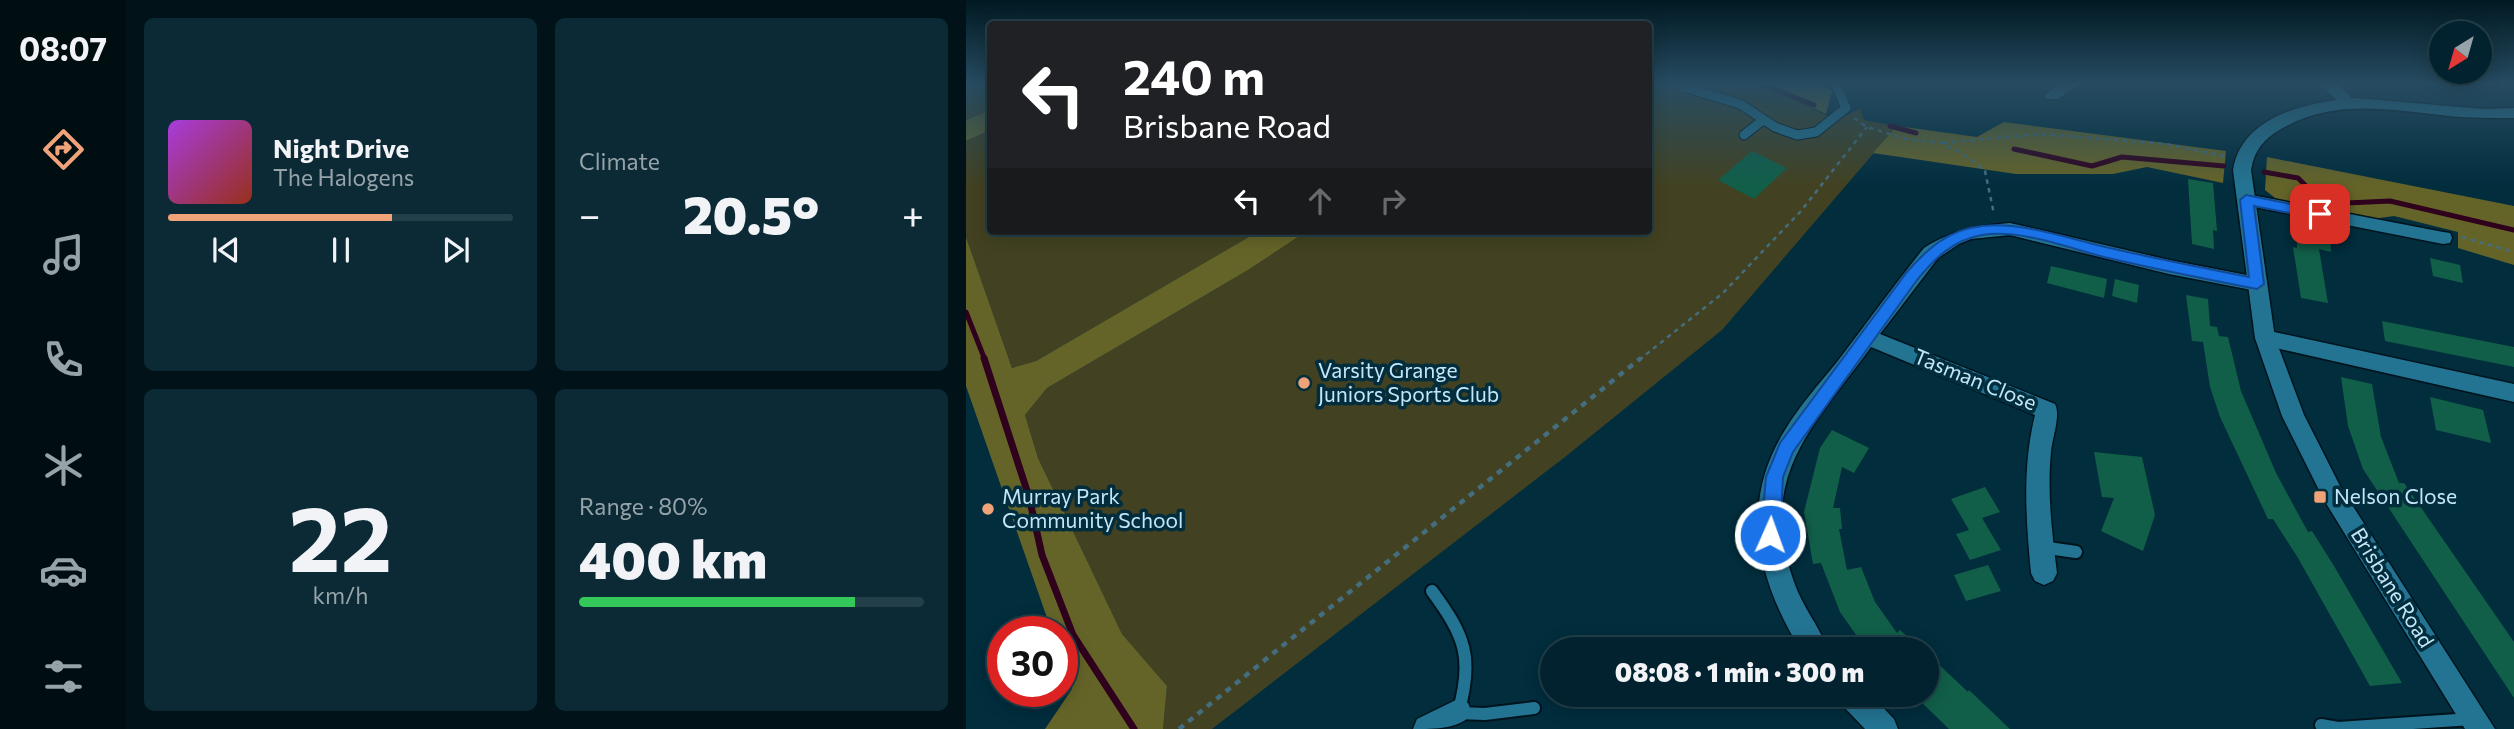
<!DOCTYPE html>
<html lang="en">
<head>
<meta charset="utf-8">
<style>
  body { margin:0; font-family:Commissioner,sans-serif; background:#0b2a36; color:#f1f3f6; height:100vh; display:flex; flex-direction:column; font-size:26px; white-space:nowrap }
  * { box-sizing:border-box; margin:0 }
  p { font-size:23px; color:#96a4aa }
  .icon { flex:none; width:38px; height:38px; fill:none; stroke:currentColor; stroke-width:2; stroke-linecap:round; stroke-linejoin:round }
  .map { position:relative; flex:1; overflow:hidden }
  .panel { display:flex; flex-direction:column; gap:18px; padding:18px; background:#011319; width:840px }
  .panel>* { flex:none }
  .banner { position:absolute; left:21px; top:21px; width:665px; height:214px; border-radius:7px; box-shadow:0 4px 18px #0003,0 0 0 2px #233f4a; background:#202124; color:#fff; overflow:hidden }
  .needle { width:46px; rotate:217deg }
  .tools { position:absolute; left:1463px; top:21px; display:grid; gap:14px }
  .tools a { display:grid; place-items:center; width:63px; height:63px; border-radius:50%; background:#01222e; box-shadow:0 4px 18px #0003,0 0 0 2px #233f4a; font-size:35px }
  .speed { position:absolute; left:21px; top:616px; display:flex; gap:14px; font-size:35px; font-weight:700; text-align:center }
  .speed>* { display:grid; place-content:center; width:91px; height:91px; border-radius:50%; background:#01222e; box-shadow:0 4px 18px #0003,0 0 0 2px #233f4a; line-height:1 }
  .speed .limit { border:10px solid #d22; background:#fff; color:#111 }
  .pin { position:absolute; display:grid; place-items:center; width:60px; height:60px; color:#fff; margin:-30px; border-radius:14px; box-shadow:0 4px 10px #0006 }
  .me { position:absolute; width:77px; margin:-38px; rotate:2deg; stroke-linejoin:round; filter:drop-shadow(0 0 5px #0008) }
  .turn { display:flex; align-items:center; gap:24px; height:147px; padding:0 21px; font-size:32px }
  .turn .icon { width:91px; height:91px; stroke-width:2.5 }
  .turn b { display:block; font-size:49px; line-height:60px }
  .lanes { display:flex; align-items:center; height:66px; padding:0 21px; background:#0003; justify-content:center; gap:35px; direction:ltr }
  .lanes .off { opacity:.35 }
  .big { font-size:52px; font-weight:800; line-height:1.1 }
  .panel .card { flex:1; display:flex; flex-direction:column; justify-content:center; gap:10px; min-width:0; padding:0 24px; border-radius:10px; background:#0b2a36 }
  .panel .dial { align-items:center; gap:0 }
  .dial b { font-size:91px; line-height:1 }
  .song { display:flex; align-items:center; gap:21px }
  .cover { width:84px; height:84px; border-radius:10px; background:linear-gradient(135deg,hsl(280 70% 55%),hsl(10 70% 35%)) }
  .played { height:7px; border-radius:4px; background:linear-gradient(90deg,#f0a279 65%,#233f4a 65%) }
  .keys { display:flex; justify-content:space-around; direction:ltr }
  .heat { display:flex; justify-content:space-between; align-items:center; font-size:38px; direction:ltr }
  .charge { height:10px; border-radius:5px; background:linear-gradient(90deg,#34c759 80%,#233f4a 0) }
  .panel .tiles { flex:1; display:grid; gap:18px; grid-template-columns:repeat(2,1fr) }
  .trip { position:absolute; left:574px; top:637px; width:399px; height:70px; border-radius:35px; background:#01222e; box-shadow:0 4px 18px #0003,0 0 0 2px #233f4a; font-weight:800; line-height:70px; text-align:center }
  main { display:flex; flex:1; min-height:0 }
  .tabs { display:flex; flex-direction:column; width:126px; justify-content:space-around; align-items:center; background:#000e12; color:#96a4aa }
  .tabs .icon { width:49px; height:49px }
  .tabs .on { color:#f0a279 }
  .tabs b { font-size:32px; color:#f1f3f6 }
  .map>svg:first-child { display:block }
  .green { fill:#424222 }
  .forest { fill:#656428 }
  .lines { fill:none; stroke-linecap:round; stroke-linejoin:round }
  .stream-far1 { stroke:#2f011d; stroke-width:5 }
  .stream { stroke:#2f011d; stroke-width:7 }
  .building { fill:#115f49 }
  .service-far1-casing { stroke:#00141e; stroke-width:11 }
  .service-casing { stroke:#00141e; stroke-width:16 }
  .minor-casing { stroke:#00141e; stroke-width:3 }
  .tertiary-casing { stroke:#00141e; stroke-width:3 }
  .path-far1 { stroke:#446d7e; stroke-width:2.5; stroke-dasharray:4.5 4.5; stroke-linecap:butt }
  .path { stroke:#446d7e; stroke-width:4.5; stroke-dasharray:6 6; stroke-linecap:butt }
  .service-far1 { stroke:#237493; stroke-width:9 }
  .service { stroke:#237493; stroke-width:12 }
  .minor { fill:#237493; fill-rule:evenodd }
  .tertiary { fill:#237493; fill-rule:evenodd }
  .route { fill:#1a73e8; stroke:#114b97; stroke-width:2 }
  .poi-dot { fill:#f0a279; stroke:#012d3d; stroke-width:2.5 }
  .labels { text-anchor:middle; stroke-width:7; stroke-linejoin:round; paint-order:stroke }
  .poi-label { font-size:21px; fill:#c3e7f9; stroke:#012d3d; text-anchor:start }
  .street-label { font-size:21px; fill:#c3e7f9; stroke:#012d3d }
</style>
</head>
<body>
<main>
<nav class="tabs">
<b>08:07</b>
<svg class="icon on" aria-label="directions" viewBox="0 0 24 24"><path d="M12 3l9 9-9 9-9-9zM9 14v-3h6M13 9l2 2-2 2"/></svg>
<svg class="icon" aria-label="music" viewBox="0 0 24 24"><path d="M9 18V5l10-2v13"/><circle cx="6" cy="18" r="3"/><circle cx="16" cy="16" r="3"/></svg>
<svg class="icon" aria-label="phone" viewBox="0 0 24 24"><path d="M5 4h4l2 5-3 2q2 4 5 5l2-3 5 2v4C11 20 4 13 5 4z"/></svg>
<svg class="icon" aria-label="climate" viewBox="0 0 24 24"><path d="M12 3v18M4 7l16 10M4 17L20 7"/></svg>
<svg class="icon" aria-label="car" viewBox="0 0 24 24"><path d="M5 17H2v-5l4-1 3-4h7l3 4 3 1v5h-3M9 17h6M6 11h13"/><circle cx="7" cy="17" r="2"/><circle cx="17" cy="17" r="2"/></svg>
<svg class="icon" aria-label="filters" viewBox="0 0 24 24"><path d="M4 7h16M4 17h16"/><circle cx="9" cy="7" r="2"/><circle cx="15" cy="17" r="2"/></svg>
</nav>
<section class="panel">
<div class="tiles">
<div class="card">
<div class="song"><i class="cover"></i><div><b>Night Drive</b><p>The Halogens</p></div></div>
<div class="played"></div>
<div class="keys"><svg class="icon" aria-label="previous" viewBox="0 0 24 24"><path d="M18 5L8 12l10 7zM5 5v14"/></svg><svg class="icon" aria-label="pause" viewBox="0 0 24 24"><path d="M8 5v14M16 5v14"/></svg><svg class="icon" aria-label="next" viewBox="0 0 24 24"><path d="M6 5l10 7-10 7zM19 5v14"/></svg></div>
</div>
<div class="card"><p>Climate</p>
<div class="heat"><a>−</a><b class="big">20.5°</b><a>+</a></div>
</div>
<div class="card dial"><b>22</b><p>km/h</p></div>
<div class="card"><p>Range · 80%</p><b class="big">400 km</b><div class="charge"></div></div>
</div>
</section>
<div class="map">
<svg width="1548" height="729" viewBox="0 0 1548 729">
  <rect width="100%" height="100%" fill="#012d3d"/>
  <!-- green -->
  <g class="green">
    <polygon points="0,84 24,84 24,110 0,120"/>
    <polygon points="683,84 796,84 870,120 894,109 898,120 931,126 756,330 599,457 246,729 197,729 201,686 156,634 72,458 59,415 81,388 282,270 341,231 682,231"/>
    <polygon points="24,130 24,231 293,231 70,361 46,368 0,237 0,141"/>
  </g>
  <!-- forest -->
  <g class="forest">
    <polygon points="796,84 852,84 866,91 860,114"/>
    <polygon points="24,110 24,130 0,141 0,120"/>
    <polygon points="1038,122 1260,151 1257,183 1181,167 1147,174 1050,174 907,153 931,126 1011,137"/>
    <polygon points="1301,157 1548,206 1548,265 1492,248 1492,232 1428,216 1399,220 1313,201 1299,190"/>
    <polygon points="293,231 341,231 282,270 81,388 59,415 72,458 156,634 201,686 197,729 79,729 106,689 96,660 96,632 86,632 0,386 0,237 46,368 70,361"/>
  </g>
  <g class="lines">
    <!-- stream-far1 -->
    <g class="stream-far1">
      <polyline points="796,84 848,105"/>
      <polyline points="924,126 950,133"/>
      <polyline points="1048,149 1126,166 1156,157 1258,166"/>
      <polyline points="1298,172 1332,178 1348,194 1381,203 1424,201 1548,230"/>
      <polyline points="0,312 19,360"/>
    </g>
    <!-- stream -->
    <polyline class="stream" points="18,358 63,497 76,555 107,635 168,729"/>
  </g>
  <!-- building -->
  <g class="building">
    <polygon points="786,151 821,168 788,199 752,180"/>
    <polygon points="1222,179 1247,183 1251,231 1247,230 1248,249 1226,244"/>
    <polygon points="1338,223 1364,229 1365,252 1353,249 1362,303 1335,298 1327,247 1331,248 1331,235 1338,237"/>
    <polygon points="1464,258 1494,265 1497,283 1467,276"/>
    <polygon points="1085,266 1141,279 1138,298 1081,283"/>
    <polygon points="1149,279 1173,285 1171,303 1146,296"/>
    <polygon points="1220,295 1242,299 1244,326 1251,327 1253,336 1262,337 1275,391 1310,473 1342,532 1346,531 1368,566 1436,683 1404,686 1332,558 1307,519 1302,519 1254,417 1244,387 1237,342 1226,341"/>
    <polygon points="1416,321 1548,347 1548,367 1419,341"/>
    <polygon points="1375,377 1406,384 1415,437 1433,483 1438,483 1548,642 1548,698 1397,469 1382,426"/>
    <polygon points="1464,397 1517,410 1525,443 1470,430"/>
    <polygon points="866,430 903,448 888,473 876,467 867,508 874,508 876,529 873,529 881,570 895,567 909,602 931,633 934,630 955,649 900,649 874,612 855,563 847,564 838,512 854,448"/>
    <polygon points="1128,452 1176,457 1189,515 1177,551 1135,531 1148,498 1136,497"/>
    <polygon points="1019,487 1034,512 1016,518 1035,550 1004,560 990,534 1003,530 985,499"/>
    <polygon points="1022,565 1035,591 1000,601 988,575"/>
    <polygon points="968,660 1002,692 1003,690 1044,729 983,729 948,695 961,695 961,669"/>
  </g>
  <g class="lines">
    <defs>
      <g id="service-far1">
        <polyline points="717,87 774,104 809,127 831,135 850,132 880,108 870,84"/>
        <polyline points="778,135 797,120"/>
      </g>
      <g id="service">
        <polyline points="1075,547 1110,552"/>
        <path d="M466,591C499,636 508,658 492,713L519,714L568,708"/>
        <polyline points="1355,725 1372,728 1506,719"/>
      </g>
      <g id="minor">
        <polygon points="1094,84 1113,84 1092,99 1080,99 1078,96"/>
        <polygon points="1354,84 1371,84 1390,102 1388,105 1376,105"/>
        <polygon points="1280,194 1477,232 1484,233 1486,238 1484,243 1477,244 1274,204 1271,200"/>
        <path d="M1044,223L1203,260L1291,277L1298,279L1301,284L1298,289L1291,291L1203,274L1044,235L1005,239L993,244L972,258L914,334L1089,404C1095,416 1086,438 1085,452C1081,492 1086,533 1091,573L1087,581L1078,585L1069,581L1065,573C1060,520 1056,467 1069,415L905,347C847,427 790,476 828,582C836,606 853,626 862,649H834C791,578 773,504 819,430C834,405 853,384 871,362C900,324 928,285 958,248C986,230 1011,226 1044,223Z"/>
        <polygon points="1299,330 1548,384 1548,402 1292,344 1289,338 1292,332"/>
        <polygon points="872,695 905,695 928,719 932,729 899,729 876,705"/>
        <path d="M492,699L502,703L506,713C496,729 468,729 447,729L451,719Z"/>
      </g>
      <path id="tertiary" d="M1389,98L1517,109L1548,108V118C1526,118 1505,118 1483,116C1425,110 1368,98 1315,129C1298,139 1288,150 1285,170L1309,338L1338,415L1374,486L1529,729H1499L1358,500L1316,416L1289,338L1267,170C1276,115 1343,102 1389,98Z"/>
    </defs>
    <!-- service-far1 casing -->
    <use href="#service-far1" class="service-far1-casing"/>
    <!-- service casing -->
    <use href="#service" class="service-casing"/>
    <!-- minor casing -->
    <use href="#minor" class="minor-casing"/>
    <!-- tertiary casing -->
    <use href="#tertiary" class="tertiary-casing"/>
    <!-- path-far1 -->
    <g class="path-far1">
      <polyline points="888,118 901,127 940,139 977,143 1005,159 1019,171 1028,214"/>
      <polyline points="977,143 1074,134 1200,144 1262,157"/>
      <polyline points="1496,237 1548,252"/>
      <polyline points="673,360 757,293 835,211 901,127"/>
    </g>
    <!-- path -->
    <polyline class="path" points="213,729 675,358"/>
    <!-- service-far1 -->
    <use href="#service-far1" class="service-far1"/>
    <!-- service -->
    <use href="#service" class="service"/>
    <!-- minor -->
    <use href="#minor" class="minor"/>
    <!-- tertiary -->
    <use href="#tertiary" class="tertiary"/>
  </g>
  <!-- sky -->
  <linearGradient id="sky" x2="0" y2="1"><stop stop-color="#011922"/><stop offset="0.45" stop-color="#274c62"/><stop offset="1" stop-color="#274c62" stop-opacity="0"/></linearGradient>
  <rect width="1548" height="186" fill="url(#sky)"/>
  <!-- route -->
  <path class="route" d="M1280,195L1354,210L1361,214L1354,219L1288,206L1298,284L1291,289C1239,279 1189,269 1138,257C1100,247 1055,229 1016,235C987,240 969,258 951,280L827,452L817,477L814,535L811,541L804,543L798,541L795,535L800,477L814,443L941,272C961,249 983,229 1016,226C1054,222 1094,236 1131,245C1181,257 1232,267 1283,277L1274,200Z"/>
  <!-- markers -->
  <g class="poi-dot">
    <circle cx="338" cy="383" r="7"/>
    <rect x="1347" y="490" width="14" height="14" rx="3.5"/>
    <circle cx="22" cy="509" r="7"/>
  </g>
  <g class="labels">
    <!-- poi labels -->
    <g class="poi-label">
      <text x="352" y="378">Varsity Grange<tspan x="352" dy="24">Juniors Sports Club</tspan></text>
      <text x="36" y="504">Murray Park<tspan x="36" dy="24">Community School</tspan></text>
      <text x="1368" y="504">Nelson Close</text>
    </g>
    <!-- street labels -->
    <g class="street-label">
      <text transform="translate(1009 380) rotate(22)" y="7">Tasman Close</text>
      <text transform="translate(1426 588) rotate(58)" y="7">Brisbane Road</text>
    </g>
  </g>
</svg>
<div class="tools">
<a><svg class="needle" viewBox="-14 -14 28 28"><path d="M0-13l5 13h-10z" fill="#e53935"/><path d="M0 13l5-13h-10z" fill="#96a4aa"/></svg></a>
</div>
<div class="speed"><div class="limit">30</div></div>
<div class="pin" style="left:1354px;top:214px;background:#d93025"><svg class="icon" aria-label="arrive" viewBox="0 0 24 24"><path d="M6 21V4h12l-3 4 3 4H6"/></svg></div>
<svg class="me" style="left:804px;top:535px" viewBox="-20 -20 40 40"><circle r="17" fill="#1a73e8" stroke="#fff" stroke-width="3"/><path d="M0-11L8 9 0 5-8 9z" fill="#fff"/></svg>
<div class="trip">08:08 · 1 min · 300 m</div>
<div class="banner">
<div class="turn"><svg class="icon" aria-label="left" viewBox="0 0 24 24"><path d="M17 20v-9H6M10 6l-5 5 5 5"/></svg><div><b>240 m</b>Brisbane Road</div></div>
<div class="lanes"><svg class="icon" aria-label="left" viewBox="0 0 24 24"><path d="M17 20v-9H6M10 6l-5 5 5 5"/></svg><svg class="icon off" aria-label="ahead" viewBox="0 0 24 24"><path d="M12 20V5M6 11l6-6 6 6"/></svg><svg class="icon off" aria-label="right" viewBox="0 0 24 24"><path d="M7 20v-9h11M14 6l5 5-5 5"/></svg></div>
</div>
</div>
</main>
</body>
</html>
